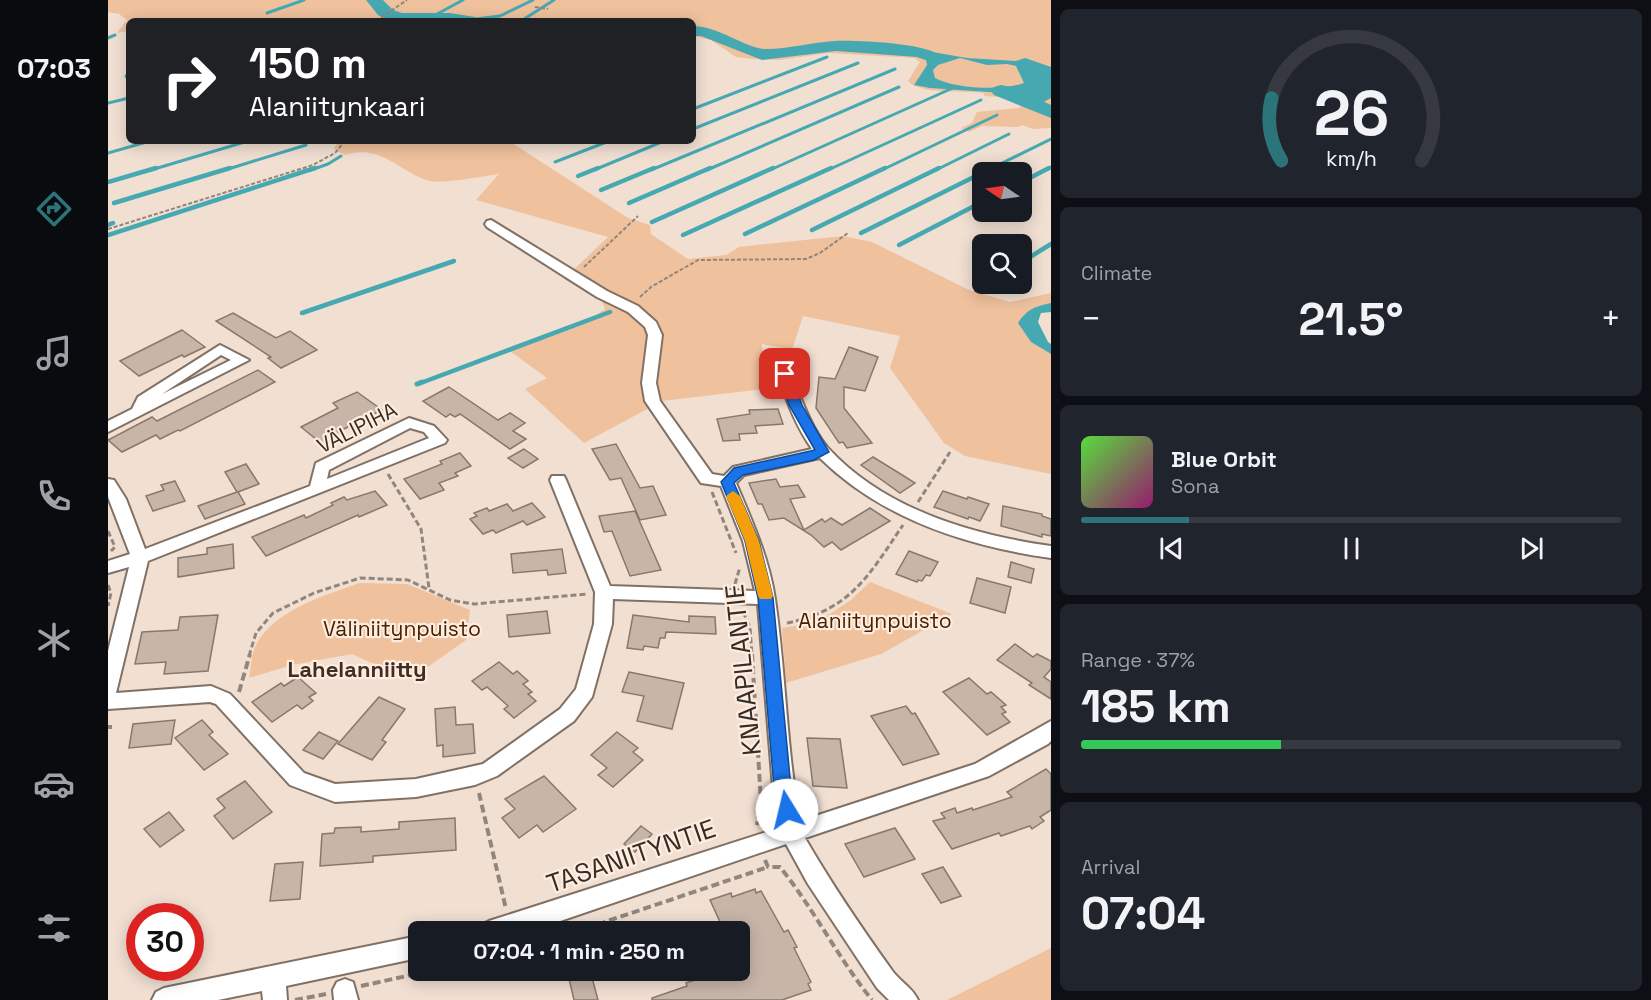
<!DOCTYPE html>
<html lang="en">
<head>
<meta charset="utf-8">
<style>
  body { margin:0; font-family:"Space Grotesk",sans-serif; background:#20242c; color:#f1f3f6; height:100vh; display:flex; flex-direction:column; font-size:22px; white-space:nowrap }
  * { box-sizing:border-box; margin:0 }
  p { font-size:20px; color:#9ea1a6 }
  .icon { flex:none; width:33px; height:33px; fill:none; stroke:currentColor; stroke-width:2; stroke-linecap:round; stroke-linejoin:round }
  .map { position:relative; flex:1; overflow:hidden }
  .panel { display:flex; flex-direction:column; gap:9px; padding:9px; background:#0d0f14; width:600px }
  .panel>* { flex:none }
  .hud { position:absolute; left:18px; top:18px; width:570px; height:126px; border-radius:9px; box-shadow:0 3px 15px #0003; background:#202124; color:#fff; overflow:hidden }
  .needle { width:39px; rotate:283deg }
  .tools { position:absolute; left:864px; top:162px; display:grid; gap:12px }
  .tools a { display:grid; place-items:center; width:60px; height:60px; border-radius:9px; background:#171b24; box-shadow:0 3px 15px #0003; font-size:30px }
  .speed { position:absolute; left:18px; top:903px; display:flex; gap:12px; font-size:30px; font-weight:700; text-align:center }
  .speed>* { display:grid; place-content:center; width:78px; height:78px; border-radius:50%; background:#171b24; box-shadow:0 3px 15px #0003; line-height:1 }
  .speed .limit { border:9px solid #d22; background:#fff; color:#111 }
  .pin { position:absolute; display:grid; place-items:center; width:51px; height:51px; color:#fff; margin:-26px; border-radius:12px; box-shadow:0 3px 9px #0006 }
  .me { position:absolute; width:66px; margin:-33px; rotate:351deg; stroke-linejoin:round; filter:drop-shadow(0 0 4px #0008) }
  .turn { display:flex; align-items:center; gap:21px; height:126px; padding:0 24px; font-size:27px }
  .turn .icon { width:78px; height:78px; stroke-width:2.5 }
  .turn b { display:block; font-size:42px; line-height:51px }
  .big { font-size:45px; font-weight:600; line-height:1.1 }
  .panel .widget { flex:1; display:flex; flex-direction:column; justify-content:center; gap:9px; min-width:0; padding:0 21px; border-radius:9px; background:#20242c }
  .panel .dial { align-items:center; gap:0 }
  .dial svg { height:156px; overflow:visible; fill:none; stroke:#363941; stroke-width:7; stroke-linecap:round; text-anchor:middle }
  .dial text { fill:#f1f3f6; stroke:none }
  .song { display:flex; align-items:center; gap:18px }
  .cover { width:72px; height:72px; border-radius:9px; background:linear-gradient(135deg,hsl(110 70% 55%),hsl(320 70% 35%)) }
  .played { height:6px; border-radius:3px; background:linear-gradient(90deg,#2b747a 20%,#363941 20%) }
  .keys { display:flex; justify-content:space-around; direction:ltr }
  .heat { display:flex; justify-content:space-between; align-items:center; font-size:33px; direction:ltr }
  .charge { height:9px; border-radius:4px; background:linear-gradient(90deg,#34c759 37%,#363941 0) }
  .trip { position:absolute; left:300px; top:921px; width:342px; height:60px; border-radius:9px; background:#171b24; box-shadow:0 3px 15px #0003; font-weight:600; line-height:60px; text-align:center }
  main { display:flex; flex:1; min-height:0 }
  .dock { display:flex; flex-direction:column; width:108px; justify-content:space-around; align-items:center; background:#090b0e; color:#9ea1a6 }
  .dock .icon { width:42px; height:42px }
  .dock .current { color:#2b747a }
  .dock b { font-size:27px; color:#f1f3f6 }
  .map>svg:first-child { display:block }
  .green { fill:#efc19d }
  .water { fill:#46a9b1; fill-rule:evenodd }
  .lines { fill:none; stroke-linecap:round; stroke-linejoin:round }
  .stream-far2 { stroke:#46a9b1; stroke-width:3 }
  .stream-far1 { stroke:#46a9b1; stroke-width:4.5 }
  .stream { stroke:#46a9b1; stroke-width:5 }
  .river { fill:#46a9b1; fill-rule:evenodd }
  .building { fill:#c7b5a8; stroke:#88786b; stroke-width:1.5 }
  .minor-casing { stroke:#817165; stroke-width:4 }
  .path-far2 { stroke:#92867c; stroke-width:2; stroke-dasharray:4 2; stroke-linecap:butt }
  .path-far1 { stroke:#92867c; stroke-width:3; stroke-dasharray:6 3; stroke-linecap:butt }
  .path { stroke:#92867c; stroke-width:4; stroke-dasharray:8 4; stroke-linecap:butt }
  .minor { fill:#fff; fill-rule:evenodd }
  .route { fill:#1a73e8; stroke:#114b97; stroke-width:1.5 }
  .slow { fill:#f59e0b }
  .labels { text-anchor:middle; stroke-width:4.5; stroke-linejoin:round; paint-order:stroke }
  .street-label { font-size:21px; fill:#332d27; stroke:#ffecdf }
  .park-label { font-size:21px; fill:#462200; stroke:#ffecdf }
  .neighbourhood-label { font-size:22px; font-weight:bold; fill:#3d2f24; stroke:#ffecdf }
  .near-street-label { font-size:26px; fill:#332d27; stroke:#ffecdf }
</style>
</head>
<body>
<main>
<nav class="dock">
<b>07:03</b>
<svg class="icon current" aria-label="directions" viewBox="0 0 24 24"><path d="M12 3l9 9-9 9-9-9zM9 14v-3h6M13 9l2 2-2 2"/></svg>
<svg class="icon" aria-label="music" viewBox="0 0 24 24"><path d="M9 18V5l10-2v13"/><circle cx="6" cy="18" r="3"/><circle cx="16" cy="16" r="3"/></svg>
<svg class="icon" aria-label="phone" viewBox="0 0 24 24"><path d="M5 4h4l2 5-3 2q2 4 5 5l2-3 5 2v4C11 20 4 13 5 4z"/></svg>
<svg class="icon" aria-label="climate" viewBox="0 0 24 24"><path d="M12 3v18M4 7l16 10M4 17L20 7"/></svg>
<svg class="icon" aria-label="car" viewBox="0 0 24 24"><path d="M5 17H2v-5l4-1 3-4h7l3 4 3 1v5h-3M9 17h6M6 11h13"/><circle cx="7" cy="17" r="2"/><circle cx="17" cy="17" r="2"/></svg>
<svg class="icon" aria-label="filters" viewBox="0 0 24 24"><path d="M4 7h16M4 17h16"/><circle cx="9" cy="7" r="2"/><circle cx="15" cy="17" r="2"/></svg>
</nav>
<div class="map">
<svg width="943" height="1000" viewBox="0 0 943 1000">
  <rect width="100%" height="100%" fill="#f1dfd2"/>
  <!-- green -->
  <g class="green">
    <path d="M0,0H943V128L925,129L914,125L911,127L874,126L861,132L853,128L864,123L869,112L910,108L918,103L906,98L877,96L875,93C856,90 812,95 800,81L812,62L806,58L721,53L671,60L646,59L628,57L603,40L585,36V21H21V31L9,33L19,20L11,14L0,12Z"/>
    <path d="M230,141H401L520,218L542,225L543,234L580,259L618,255L631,247L735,236L764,242L861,290L902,302L943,293V303L930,306L923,342L943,354V474L857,456L836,443L782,368L792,336L695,316L684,350L654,344L656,389L554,401L476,443L417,389L439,378L399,349L488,315L497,309L494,301L456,279L500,237L368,200L391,174C377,176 334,184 322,181C290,172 274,143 237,155L226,149Z"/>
    <polygon points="762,582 844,614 773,654 678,683 674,628 708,623 743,600"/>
    <path d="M252,583L299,584L362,610L358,640L301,680L244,654L184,665L141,678C143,669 143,659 146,650C160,612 217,595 252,583Z"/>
    <polygon points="943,948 943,1000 839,1000"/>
  </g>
  <!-- water -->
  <g class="water">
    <polygon points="285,13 316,18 349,15 364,18 366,21 294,21 278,17"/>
    <path d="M807,49L859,58L908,61L917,58L943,67V98L928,106L896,93L822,88L806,85L819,65L818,60L801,54L783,52L785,50ZM852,58L879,65L899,64L908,66L916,83C895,91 847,89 827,78L825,70L830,65Z"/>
    <path d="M943,303V312L933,313L930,322L940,342L943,344V354L923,342L910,323C919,309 928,306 943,303Z"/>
  </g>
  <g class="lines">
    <!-- stream-far2 -->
    <g class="stream-far2">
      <polyline points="159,13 196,0"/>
      <polyline points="318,20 355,0"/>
      <polyline points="360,20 392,16 425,0"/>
      <polyline points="413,21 446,0"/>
      <polyline points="0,38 7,35"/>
      <polyline points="18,76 21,80"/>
      <polyline points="0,103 21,98"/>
      <polyline points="585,109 719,57"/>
      <polyline points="585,129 750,63"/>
      <polyline points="0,153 42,141"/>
      <polyline points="447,162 501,141"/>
      <polyline points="43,170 140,141"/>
      <polyline points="117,170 198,145"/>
      <polyline points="203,170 220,164 233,156"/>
      <polyline points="486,170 556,141"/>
      <polyline points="543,170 787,69"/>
      <polyline points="599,170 791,87"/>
      <polyline points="662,170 847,87"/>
      <polyline points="720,170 873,100"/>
      <polyline points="774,170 889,115"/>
      <polyline points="828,170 901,134"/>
      <polyline points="880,170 943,139"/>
      <polyline points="938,170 943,167"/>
    </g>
    <!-- stream-far1 -->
    <g class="stream-far1">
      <polyline points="875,172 883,168"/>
      <polyline points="470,176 490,168"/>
      <polyline points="0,182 48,168"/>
      <polyline points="914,182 941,168"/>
      <polyline points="493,190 546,168"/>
      <polyline points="6,203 122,168"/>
      <polyline points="521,203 602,168"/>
      <polyline points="544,222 665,168"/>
      <polyline points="0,225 5,223"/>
      <polyline points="704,230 831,168"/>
      <polyline points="753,233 874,173"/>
      <polyline points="637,234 777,168"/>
      <polyline points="0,235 207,168"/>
      <polyline points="575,235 723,168"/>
      <polyline points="791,245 874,202"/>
      <polyline points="914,262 943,244"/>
      <polyline points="871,286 876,284"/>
      <polyline points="194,313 346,261"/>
      <polyline points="310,384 502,312"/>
    </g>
    <!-- stream -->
    <polyline class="stream" points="309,384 314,382"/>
    <!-- river -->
    <g class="river">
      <polygon points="258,0 275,0 285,10 294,13 342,13 367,17 370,21 283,21 270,15"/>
      <path d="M585,26C611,26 638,49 658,49C681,49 704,42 727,41C746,40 823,43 833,57L830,61L824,62L809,57L728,51L654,60L593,36H585Z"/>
      <polygon points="893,85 907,88 943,105 943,118 886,95 883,91 886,87"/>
    </g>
  </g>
  <!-- building -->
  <g class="building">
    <polygon points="125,313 168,338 182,331 209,350 173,368 160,358 163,357 108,321"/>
    <polygon points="74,330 97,347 76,357 74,355 31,376 12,361"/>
    <polygon points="741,347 770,357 757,391 736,387 736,408 764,443 739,448 735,442 731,443 708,408 711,377 727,379"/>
    <polygon points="150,370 167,382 72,431 70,430 52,439 48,435 14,452 0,440 44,417 49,421"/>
    <polygon points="341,387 390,420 402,413 417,423 405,431 418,439 402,449 352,414 347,417 342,414 338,417 315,401"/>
    <polygon points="249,392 274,410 230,432 238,438 219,448 193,427 230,408 225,403"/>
    <polygon points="670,409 675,424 647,426 649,433 631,434 632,440 615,441 609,419 642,414 641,410"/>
    <polygon points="508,444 532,488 545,486 558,515 532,520 513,478 502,480 484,449"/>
    <polygon points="416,449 430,459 415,468 400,458"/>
    <polygon points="352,453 363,466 347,473 350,476 331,483 336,490 312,499 296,479 334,464 332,461"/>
    <polygon points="765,457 791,473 807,483 792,493 753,465"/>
    <polygon points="138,464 151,484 130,492 137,504 97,519 90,506 129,492 117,472"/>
    <polygon points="668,479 672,487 690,485 697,497 682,499 696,530 714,519 717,522 723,518 734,525 762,508 782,521 733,550 724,542 716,547 703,535 676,518 661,520 654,504 650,504 641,483"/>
    <polygon points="67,481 77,501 45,511 38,496 56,490 53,485"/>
    <polygon points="267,491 279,505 251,517 250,515 158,556 144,537 196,515 198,518 225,505 223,503 236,497 239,500"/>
    <polygon points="835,491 859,499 860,497 881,504 872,521 861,517 860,519 826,507"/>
    <polygon points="424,503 437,517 419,525 415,521 388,533 385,530 375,534 362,519 369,516 366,513 379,508 381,511 399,504 405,511"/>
    <polygon points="895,506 934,514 934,516 943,519 943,536 934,534 934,537 893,526"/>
    <polygon points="527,511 553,570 522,576 504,531 496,532 491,516"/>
    <polygon points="125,544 126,568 70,577 70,558 99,554 99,548"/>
    <polygon points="454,549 458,573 440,575 439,570 405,573 403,554"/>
    <polygon points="801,551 830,562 822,576 818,575 814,581 810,580 809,582 788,574"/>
    <polygon points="903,562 926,569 923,583 900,577"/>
    <polygon points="869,578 903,587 897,613 862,603"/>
    <polygon points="439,611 442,633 401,637 399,615"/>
    <polygon points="110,615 100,671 56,674 58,662 27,664 34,632 70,630 72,617"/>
    <polygon points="525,615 581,622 581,616 607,617 608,634 558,632 557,638 552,638 550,648 536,646 535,650 519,648"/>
    <polygon points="907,644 925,657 929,654 943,661 943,669 936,677 943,682 943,699 921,685 924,683 889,660"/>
    <polygon points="391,662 405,674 409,671 420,681 415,684 424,692 420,694 428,701 406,718 396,709 400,706 379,687 374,690 364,681"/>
    <polygon points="521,672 576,683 564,729 529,721 536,696 514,692"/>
    <polygon points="190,677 208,693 201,697 205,701 194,709 189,705 164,722 144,702 173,683 176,686"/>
    <polygon points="861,678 879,694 883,692 898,705 893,707 898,712 894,714 902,722 879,735 835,692"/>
    <polygon points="271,697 297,709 274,740 278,742 264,760 230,744"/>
    <polygon points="798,706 804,714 807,713 831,754 795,765 763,716"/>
    <polygon points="347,707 348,725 365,724 367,753 335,757 335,745 329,746 327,709"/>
    <polygon points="67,720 63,744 21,748 25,724"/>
    <polygon points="94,720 105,732 101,735 120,754 96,770 67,738"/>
    <polygon points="211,732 230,741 215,759 195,750"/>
    <polygon points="509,732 530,748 525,752 535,760 505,787 490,775 499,768 483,755"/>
    <polygon points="699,738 732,739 739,788 705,786"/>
    <polygon points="938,769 943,774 943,810 932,817 936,821 924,829 922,826 893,836 891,833 844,849 825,821 837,818 833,813 847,808 849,813 864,808 865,810 904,797 899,792"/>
    <polygon points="436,776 468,809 435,832 429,825 411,838 394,818 407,809 397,799"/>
    <polygon points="137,781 164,812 125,839 106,816 117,808 109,799"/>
    <polygon points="61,812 76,830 52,847 36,829"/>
    <polygon points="347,818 348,850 265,856 265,862 212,866 214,834 226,833 227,828 253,827 253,832 291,829 291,822"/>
    <polygon points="533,826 544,834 527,852 516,844"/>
    <polygon points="787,828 807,859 756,877 737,844"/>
    <polygon points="195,862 192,899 162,901 167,864"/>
    <polygon points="835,867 853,896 833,903 814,874"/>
    <polygon points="647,889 648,893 653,891 676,932 680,930 689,947 686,948 703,982 700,984 703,990 674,1000 544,1000 544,998 579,986 578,983 615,970 641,970 632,951 632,932 623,932 618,922 613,924 602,900 623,893 624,897"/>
    <polygon points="459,970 482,970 490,1000 466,1000"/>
  </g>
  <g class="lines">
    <defs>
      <g id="minor">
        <path d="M383,220L499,291L530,306L548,322L554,335L548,383L552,401L604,474L616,476L625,467L704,449C688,426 678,401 670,374L677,370C681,371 682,370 684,374C688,380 689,389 692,396C699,414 707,433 720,448C776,509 864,535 943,546V558C858,546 774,519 712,458L636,475L628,483C644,521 661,558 667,599C678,673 678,748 692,821L867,764L943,721V741L940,744L881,776L697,838C723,883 753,927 783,969C791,981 804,987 810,1000H781L769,988L700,884L678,844L420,932H370L373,925L381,921L671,828L665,788L650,604L505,599L504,624L484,697L466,721L389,776L367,785L308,797L227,802L182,785L108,704L102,702L0,709V651L21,567L0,573V561L22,554L0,497V479L6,480L18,499L37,549L202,486L208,463L301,418L326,426L339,440L337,443L40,561L8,693L103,686L122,694L196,773L227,784L308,779L375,764L452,709L468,689L486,624L487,592L442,480L444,476H456L458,480L502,586L647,591L635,541L613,486L593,483L537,401L534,383L540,335L537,327L520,312L489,297L379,227L377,224L379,221ZM302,428L316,432L321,438L219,479L221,470Z"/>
        <path d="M112,345L141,360L0,432V421L24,409L30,397ZM113,355L123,360L54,394Z"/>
        <polygon points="310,936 310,958 178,986 179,1000 155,1000 154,991 110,1000 44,1000 48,992 56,988"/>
        <polygon points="237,979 245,982 250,1000 226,1000 225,990 229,982"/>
      </g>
    </defs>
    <!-- minor casing -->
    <use href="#minor" class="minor-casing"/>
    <!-- path-far2 -->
    <g class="path-far2">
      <polyline points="427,7 440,9"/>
      <polyline points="268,21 299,0"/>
      <polyline points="0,229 205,165 227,153 237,141"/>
      <polyline points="476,267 530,216"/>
      <polyline points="532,297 543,287 590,260 698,259 712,253 740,233"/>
    </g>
    <!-- path-far1 -->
    <g class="path-far1">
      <polyline points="280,474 313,529 321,588"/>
      <polyline points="604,492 628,553"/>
      <polyline points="810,502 842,452"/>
      <polyline points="0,531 7,547 3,551"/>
      <polyline points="627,584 632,567"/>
      <polyline points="0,585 3,593 0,606"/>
      <polyline points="635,612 642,627 644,656"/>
      <path d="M679,623C743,610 761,575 795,525"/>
      <polyline points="141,656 148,633 165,613 206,593 252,578 300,580 342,600 366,604 479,594"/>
    </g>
    <!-- path -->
    <g class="path">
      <polyline points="644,654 653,802 649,825"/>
      <polyline points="131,692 142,654"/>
      <polyline points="0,727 4,727"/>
      <polyline points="371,793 398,909"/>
      <path d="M657,860L660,867H672C706,909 730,958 764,1000"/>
      <polyline points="467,932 660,867"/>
      <polyline points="253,986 326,970"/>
      <polyline points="187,1000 218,994"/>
    </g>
    <!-- minor -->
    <use href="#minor" class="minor"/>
  </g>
  <!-- route -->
  <polygon class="route" points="677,370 683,374 694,405 721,452 706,460 635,475 626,483 651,541 665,598 683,788 688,810 685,816 679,818 673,816 666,788 650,598 637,541 613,482 626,468 707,450 681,405 671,374"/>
  <!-- slow -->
  <polygon class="slow" points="625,491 632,496 651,541 665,596 663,599 652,599 650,596 637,541 618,496"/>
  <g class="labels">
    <!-- street labels -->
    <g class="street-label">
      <text transform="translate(249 428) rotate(-27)" y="7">VÄLIPIHA</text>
    </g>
    <!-- park labels -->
    <g class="park-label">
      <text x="767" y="628">Alaniitynpuisto</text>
      <text x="294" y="636">Väliniitynpuisto</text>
    </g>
    <!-- neighbourhood labels -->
    <g class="neighbourhood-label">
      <text x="249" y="677">Lahelanniitty</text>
    </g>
    <!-- near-street labels -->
    <g class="near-street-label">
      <text transform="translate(635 670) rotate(-96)" y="9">KNAAPILANTIE</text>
      <text transform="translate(523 856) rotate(-19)" y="9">TASANIITYNTIE</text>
    </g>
  </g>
</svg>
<div class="tools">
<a><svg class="needle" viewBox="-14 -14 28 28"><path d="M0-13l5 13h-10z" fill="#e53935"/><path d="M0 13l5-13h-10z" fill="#9ea1a6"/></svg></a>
<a><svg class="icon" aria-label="search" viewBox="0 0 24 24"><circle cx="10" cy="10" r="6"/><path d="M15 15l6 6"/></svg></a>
</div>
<div class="speed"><div class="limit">30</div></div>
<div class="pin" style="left:677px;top:374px;background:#d93025"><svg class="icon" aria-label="arrive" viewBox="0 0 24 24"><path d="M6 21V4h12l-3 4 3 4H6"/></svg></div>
<svg class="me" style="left:679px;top:810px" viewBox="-20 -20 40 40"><circle r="19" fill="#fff"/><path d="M0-13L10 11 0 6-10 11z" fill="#1a73e8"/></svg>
<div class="trip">07:04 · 1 min · 250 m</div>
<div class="hud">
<div class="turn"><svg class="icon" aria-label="right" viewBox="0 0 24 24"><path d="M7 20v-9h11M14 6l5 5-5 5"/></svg><div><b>150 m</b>Alaniitynkaari</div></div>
</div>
</div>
<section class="panel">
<div class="widget dial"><svg viewBox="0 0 100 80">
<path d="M14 69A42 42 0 1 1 86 69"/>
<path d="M14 69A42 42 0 0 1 9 37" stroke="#2b747a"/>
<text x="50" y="56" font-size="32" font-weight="700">26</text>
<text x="50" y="72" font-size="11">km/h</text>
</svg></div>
<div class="widget"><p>Climate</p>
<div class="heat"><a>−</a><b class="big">21.5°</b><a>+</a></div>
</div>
<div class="widget">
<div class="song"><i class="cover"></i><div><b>Blue Orbit</b><p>Sona</p></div></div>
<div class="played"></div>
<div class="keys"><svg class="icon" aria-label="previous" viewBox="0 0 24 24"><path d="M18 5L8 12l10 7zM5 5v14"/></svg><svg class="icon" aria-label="pause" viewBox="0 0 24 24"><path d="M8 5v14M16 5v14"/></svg><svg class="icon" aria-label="next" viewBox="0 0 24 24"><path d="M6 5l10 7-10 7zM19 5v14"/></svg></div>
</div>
<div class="widget"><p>Range · 37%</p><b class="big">185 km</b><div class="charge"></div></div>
<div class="widget"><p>Arrival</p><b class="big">07:04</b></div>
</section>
</main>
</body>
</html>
